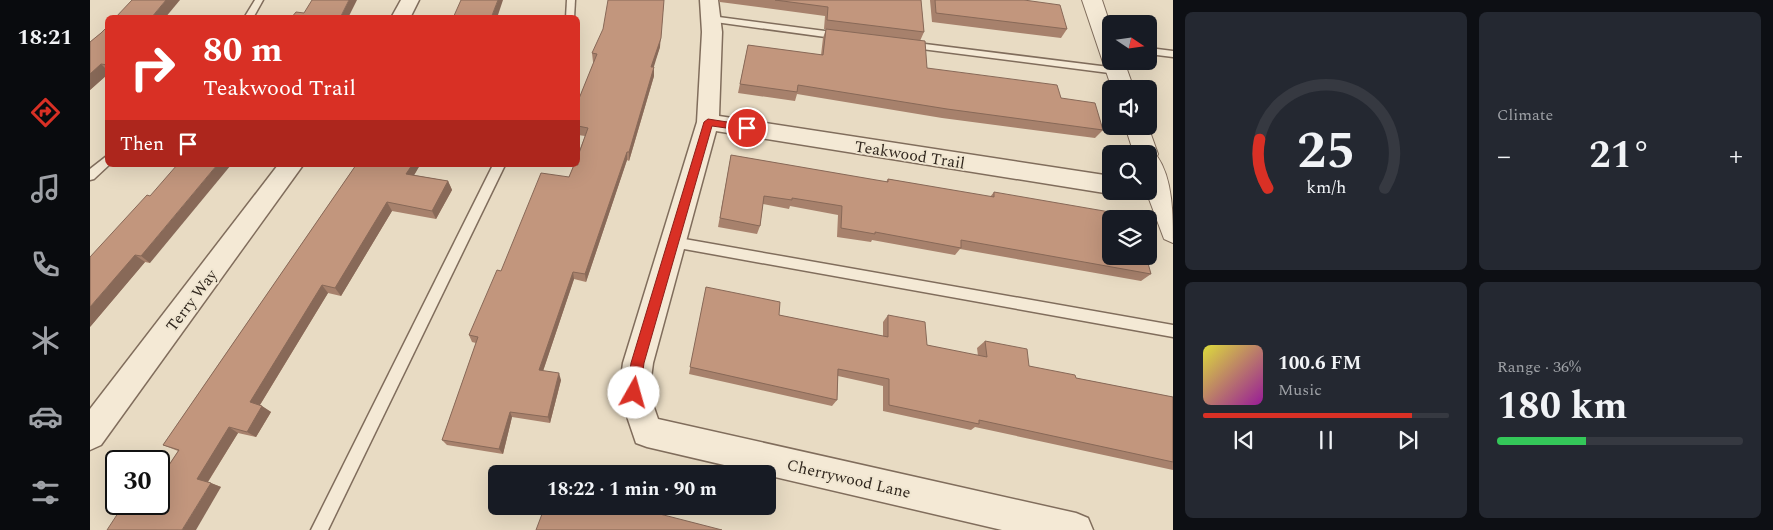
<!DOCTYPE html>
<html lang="en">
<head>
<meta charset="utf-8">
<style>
  body { margin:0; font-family:Spectral,serif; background:#242831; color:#f1f3f6; height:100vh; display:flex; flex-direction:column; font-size:19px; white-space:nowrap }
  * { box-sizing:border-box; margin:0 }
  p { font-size:16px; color:#9ea1a6 }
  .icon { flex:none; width:28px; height:28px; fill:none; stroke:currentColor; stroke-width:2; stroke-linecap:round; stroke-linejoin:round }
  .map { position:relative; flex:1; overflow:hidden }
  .details { display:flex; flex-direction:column; gap:12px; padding:12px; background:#0d0f14; width:600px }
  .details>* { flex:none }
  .guide { position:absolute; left:15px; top:15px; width:475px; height:152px; border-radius:8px; box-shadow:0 5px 20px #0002; background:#d93025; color:#fff; overflow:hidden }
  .needle { width:32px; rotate:103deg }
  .buttons { position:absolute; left:1012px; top:15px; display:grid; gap:10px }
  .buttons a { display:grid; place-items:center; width:55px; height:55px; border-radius:8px; background:#171b24; box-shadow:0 5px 20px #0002; font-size:25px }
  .speed { position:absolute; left:15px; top:450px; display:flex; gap:10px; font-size:25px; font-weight:700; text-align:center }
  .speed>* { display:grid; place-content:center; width:65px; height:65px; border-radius:50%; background:#171b24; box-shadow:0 5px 20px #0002; line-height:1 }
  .speed .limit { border:2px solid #111; border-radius:8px; background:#fff; color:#111 }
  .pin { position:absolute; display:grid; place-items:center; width:42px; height:42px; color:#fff; margin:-21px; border:2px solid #fff; border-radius:50%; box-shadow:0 1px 5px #0007 }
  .me { position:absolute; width:55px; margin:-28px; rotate:7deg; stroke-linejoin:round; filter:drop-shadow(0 0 4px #0008) }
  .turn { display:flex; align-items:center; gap:18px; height:105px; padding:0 15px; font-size:22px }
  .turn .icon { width:65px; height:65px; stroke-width:2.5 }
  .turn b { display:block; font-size:35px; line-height:42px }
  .then { display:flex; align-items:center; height:48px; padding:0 15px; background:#0003; gap:10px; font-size:19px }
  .big { font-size:38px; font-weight:700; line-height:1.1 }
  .details .widget { flex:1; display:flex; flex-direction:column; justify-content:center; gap:8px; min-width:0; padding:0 18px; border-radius:8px; background:#242831 }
  .details .dial { align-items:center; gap:0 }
  .dial svg { height:130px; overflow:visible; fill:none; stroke:#363941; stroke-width:7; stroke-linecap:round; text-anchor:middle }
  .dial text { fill:#f1f3f6; stroke:none }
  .song { display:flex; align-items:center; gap:15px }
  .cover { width:60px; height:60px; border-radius:8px; background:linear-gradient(135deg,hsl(60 70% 55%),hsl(300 70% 35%)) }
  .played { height:5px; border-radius:2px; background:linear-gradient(90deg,#d93025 85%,#363941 85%) }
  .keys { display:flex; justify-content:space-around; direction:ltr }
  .heat { display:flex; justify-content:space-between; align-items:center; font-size:28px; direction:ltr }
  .charge { height:8px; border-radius:4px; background:linear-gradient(90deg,#34c759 36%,#363941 0) }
  .details .tiles { flex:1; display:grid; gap:12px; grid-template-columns:repeat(2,1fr) }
  .trip { position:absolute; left:398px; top:465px; width:288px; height:50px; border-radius:8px; background:#171b24; box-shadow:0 5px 20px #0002; font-weight:700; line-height:50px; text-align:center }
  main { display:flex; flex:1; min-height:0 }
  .tab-bar { display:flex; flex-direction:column; width:90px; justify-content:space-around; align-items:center; background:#090b0e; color:#9ea1a6 }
  .tab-bar .icon { width:35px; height:35px }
  .tab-bar .selected { color:#d93025 }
  .tab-bar b { font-size:22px; color:#f1f3f6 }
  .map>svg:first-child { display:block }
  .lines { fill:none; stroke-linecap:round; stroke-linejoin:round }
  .service-casing { stroke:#806d5c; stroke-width:3 }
  .minor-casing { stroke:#806d5c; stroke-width:3 }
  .tertiary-casing { stroke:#806d5c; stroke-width:2 }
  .service { fill:#f4e9d5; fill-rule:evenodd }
  .minor { fill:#f4e9d5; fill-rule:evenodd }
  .tertiary { fill:#f4e9d5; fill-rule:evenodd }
  .wall { fill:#a7816c }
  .shaded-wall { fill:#886958 }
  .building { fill:#c2967d; stroke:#886958 }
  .route { fill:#d93025; stroke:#8d1f18 }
  .labels { text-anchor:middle; stroke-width:4; stroke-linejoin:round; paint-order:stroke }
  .street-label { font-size:16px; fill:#31271e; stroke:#f0e6d1 }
</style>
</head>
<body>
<main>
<nav class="tab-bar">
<b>18:21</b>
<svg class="icon selected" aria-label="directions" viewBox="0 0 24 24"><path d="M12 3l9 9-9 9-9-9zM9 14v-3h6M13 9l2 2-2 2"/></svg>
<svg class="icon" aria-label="music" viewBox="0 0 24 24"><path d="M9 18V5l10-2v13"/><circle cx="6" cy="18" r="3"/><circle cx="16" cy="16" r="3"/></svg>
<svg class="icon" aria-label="phone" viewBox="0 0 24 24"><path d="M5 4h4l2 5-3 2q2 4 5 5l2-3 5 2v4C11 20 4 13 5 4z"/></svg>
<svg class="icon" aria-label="climate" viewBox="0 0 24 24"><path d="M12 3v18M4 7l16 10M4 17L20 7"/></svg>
<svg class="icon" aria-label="car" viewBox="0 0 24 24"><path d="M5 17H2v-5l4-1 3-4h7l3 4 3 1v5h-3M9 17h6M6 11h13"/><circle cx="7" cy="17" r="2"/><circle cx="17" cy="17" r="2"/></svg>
<svg class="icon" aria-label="filters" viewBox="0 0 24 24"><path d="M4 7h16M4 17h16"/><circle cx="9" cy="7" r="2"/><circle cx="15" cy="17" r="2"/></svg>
</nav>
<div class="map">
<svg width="1083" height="530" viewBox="0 0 1083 530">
  <rect width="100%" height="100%" fill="#e8dbc3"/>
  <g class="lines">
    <defs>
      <g id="service">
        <polygon points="165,0 173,0 163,18 154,18"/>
        <polygon points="477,0 485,0 484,18 476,18"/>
        <polygon points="621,16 750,33 755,36 750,39 618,21 617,19"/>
        <polygon points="819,42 1027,68 1032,71 1027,74 816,47 816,43"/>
        <polygon points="1059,48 1083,51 1083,57 1059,54"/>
        <polygon points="18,155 19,165 4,179 0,180 0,169"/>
        <polygon points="403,165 415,165 238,530 221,530"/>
        <polygon points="583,237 1083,325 1083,337 583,247 579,245 577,242 579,239"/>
      </g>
      <g id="minor">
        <polygon points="311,0 329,0 320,18 301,18"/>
        <polygon points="610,0 628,0 632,32 629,116 1021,176 1021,191 1029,191 1021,194 626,131 563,363 559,393 568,419 986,513 998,518 1003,530 912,530 557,447 546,443 529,393 533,363 607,122 612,32"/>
        <polygon points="188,165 213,165 11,445 0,450 0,409"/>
      </g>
      <g id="tertiary">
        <polygon points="992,0 1012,0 1021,27 1021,61 1034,61 1044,89 1022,89"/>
        <path d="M1035,126H1058L1068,154L1067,156C1083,179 1083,215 1083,243L1074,239L1056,191H1059V154H1044Z"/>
      </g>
    </defs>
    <!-- service casing -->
    <use href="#service" class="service-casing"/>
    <!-- minor casing -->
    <use href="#minor" class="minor-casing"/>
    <!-- tertiary casing -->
    <use href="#tertiary" class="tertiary-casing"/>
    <!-- service -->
    <use href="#service" class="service"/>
    <!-- minor -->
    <use href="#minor" class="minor"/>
    <!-- tertiary -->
    <use href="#tertiary" class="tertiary"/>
  </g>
  <!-- wall -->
  <g class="wall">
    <polygon points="629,0 831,0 834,32 830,41 837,68 971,98 1013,130 1005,138 852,118 707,94 705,101 648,93 658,45 731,55 733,38 736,29 734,29 735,16 630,2"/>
    <polygon points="840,0 934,0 977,29 971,38 842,22"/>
    <polygon points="18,26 18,74 0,90 0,42 11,33"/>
    <polygon points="570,47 563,67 564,76 539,161 537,160 496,282 484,279 453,371 471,380 460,423 422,417 413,454 357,445 352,440 386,343 382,342 379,335 411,271 479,177 495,136 488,135 488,101 504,62 503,62 502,53"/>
    <polygon points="641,155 796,182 798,179 900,197 904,192 1061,274 1051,281 870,249 865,255 782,240 781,242 747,237 748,215 700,206 699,209 673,204 670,226 667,234 628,227"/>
    <polygon points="266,165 330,165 324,175 358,181 362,190 346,219 302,211 251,296 238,293 170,405 181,412 166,437 148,433 118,482 131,487 51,507 88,451 73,445"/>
    <polygon points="60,196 60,263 55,262 0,327"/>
    <polygon points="616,287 689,315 793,336 793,322 798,315 837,345 888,356 887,348 895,341 939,366 986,378 1083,397 1083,470 885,427 881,430 793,411 793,386 748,376 747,400 742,406 599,374"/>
  </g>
  <!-- shaded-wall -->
  <g class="shaded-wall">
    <polygon points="76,0 90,0 75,18 61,18"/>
    <polygon points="259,0 267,0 258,18 250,18"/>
    <polygon points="408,0 413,0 407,18 401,18"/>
    <polygon points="574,0 570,47 561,76 561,67"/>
    <polygon points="11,64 18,71 18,74 0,90 0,74"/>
    <polygon points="564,67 564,76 539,161 539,152"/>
    <polygon points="537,152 537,160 496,282 495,274"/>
    <polygon points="127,165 141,165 60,263 51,256"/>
    <polygon points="322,165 330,165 320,182 316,174"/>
    <polygon points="358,181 362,190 346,219 342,211"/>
    <polygon points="297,202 302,211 251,296 245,288"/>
    <polygon points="45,255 55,262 0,327 0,307"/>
    <polygon points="483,272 484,279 451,377 449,370"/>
    <polygon points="232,285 238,293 168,408 160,402"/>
    <polygon points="469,373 471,380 460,423 458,417"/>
    <polygon points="172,406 181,412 166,437 157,432"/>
    <polygon points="420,412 422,417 413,454 409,449"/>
    <polygon points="139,427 148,433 117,483 107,479"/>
    <polygon points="121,483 131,487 106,530 92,530"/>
  </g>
  <!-- building -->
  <g class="building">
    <polygon points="42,0 76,0 61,18 25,18"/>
    <polygon points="222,0 259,0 250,18 201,18 206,12 214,13"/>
    <polygon points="371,0 408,0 401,18 363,18"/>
    <polygon points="518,0 574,0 571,38 561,67 564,67 539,152 537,152 495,274 483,272 449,370 469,373 458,417 420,412 409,449 352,440 388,337 379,335 407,270 411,271 451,173 479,177 484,165 488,165 488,156 498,128 488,126 488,101 507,54 502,53 513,29"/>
    <polygon points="685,0 831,0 834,32 737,20 738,7"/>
    <polygon points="845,0 934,0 970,5 977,29 846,13"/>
    <polygon points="18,26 18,65 11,64 0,74 0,42 11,33"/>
    <polygon points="736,29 835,41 837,68 967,85 971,98 1005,103 1013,130 857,109 708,85 707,92 650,84 658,45 733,55"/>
    <polygon points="641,155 798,182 798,179 904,197 904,192 1043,216 1044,219 1021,219 1021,256 1056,256 1061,274 871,240 871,248 785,232 785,234 751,228 752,206 702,198 702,200 674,196 670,226 630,218"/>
    <polygon points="87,165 127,165 51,256 45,255 0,307 0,257 57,195 60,196"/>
    <polygon points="266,165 322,165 316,174 358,181 342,211 297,202 245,288 232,285 160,402 172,406 157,432 139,427 107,479 121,483 92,530 17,530 34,504 41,504 51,507 53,504 69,504 69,480 89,450 73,445"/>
    <polygon points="616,287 690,302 689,315 798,337 798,315 835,322 837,345 897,357 895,341 937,349 939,366 985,375 986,378 1083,397 1083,462 889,420 889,424 799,405 799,379 748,369 747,400 600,367"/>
    <polygon points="455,506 545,506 562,512 632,530 446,530"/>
  </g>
  <!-- route -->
  <polygon class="route" points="618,119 657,125 662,128 657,131 622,126 554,363 550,393 548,397 544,399 539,397 537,393 541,363 614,122"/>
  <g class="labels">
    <!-- street labels -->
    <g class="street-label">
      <text transform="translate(820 154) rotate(9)" y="6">Teakwood Trail</text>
      <text transform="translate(101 300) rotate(-53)" y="6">Terry Way</text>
      <text transform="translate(759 478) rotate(13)" y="6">Cherrywood Lane</text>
    </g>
  </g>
</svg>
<div class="buttons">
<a><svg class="needle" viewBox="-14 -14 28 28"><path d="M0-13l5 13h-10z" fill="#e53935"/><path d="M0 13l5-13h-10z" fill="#9ea1a6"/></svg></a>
<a><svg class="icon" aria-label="sound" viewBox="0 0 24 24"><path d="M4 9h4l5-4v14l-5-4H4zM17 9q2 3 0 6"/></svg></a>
<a><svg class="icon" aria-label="search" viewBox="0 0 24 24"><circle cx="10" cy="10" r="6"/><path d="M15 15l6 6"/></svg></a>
<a><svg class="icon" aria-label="layers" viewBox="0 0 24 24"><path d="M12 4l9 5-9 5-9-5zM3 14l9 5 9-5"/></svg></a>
</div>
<div class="speed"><div class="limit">30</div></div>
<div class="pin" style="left:657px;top:128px;background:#d93025"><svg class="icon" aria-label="arrive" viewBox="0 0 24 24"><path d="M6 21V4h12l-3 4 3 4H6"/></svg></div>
<svg class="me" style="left:544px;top:393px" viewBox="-20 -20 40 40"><circle r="19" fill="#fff"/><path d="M0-13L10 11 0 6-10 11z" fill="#d93025"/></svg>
<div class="trip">18:22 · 1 min · 90 m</div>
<div class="guide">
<div class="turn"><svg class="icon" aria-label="right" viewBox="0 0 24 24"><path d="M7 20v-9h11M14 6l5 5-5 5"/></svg><div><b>80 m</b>Teakwood Trail</div></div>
<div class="then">Then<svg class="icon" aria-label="arrive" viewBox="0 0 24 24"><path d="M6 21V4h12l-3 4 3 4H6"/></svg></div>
</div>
</div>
<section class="details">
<div class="tiles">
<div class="widget dial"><svg viewBox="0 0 100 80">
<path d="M14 69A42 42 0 1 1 86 69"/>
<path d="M14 69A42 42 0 0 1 9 39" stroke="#d93025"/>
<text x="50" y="56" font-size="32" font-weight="700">25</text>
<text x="50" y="72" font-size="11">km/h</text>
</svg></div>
<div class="widget"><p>Climate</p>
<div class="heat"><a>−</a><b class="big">21°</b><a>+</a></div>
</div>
<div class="widget">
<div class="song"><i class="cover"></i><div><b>100.6 FM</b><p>Music</p></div></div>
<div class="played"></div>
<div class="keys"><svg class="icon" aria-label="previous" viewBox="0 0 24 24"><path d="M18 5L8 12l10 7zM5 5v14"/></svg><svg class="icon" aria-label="pause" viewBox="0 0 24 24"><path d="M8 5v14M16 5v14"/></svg><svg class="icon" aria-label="next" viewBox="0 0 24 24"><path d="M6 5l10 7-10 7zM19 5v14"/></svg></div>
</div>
<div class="widget"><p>Range · 36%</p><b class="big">180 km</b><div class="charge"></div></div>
</div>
</section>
</main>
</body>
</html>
